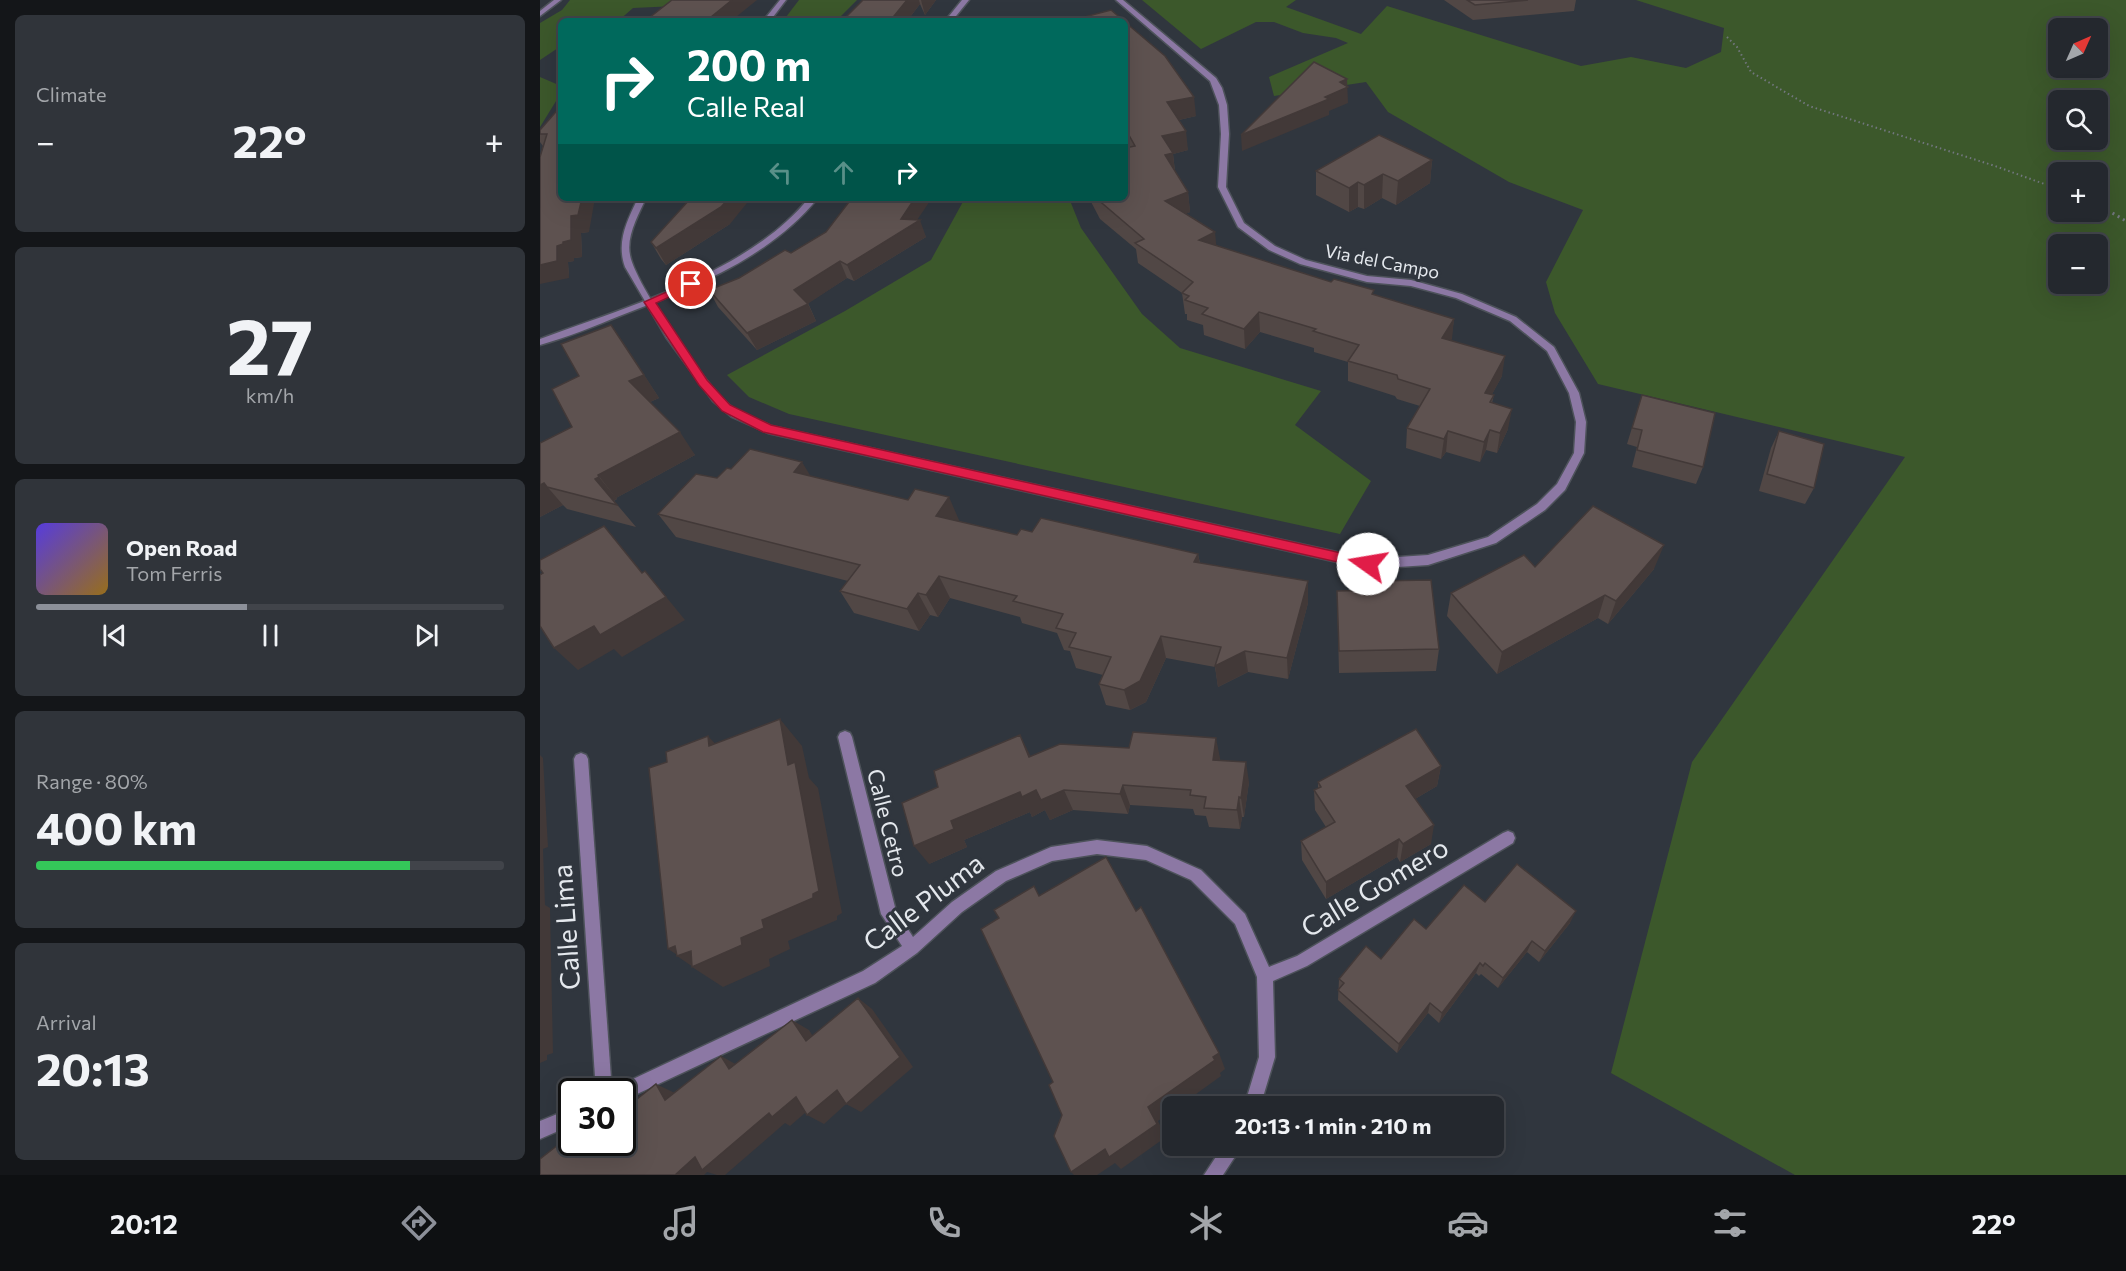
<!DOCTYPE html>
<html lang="en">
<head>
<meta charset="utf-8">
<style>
  body { margin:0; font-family:Commissioner,sans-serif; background:#30343a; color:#f1f3f6; height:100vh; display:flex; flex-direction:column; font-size:22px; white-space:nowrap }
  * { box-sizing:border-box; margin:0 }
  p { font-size:20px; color:#a3a6aa }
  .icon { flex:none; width:33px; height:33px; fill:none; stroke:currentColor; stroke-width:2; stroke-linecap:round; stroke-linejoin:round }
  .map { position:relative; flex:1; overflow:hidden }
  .details { display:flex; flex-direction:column; gap:15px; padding:15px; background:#141619; width:540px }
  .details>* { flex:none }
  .banner { position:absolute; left:18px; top:18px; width:570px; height:183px; border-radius:9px; box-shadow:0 6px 24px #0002,0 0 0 2px #41444a; background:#00695c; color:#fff; overflow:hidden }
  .needle { width:39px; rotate:45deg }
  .buttons { position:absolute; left:1508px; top:18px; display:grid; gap:12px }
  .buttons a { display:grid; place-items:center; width:60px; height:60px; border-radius:9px; background:#24282e; box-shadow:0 6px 24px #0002,0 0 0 2px #41444a; font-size:30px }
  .speed { position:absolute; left:18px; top:1078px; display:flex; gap:12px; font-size:30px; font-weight:700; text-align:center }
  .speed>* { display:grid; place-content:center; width:78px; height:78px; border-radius:50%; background:#24282e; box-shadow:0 6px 24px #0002,0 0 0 2px #41444a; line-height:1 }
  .speed .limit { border:3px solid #111; border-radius:9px; background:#fff; color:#111 }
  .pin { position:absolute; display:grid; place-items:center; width:51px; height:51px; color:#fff; margin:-26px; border:3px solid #fff; border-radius:50%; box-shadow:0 2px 6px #0007 }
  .me { position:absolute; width:66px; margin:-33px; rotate:283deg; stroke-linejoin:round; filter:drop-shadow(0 0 4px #0008) }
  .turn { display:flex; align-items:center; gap:21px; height:126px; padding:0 30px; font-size:27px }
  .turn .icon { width:78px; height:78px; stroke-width:2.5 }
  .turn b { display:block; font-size:42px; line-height:51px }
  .lanes { display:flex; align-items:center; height:57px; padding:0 30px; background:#0003; justify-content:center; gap:30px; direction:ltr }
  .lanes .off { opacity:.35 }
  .big { font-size:45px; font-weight:700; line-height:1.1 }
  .details .widget { flex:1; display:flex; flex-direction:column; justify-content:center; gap:9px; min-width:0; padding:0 21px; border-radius:9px; background:#30343a }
  .details .dial { align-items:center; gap:0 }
  .dial b { font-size:78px; line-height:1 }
  .song { display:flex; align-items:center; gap:18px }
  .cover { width:72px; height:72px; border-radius:9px; background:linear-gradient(135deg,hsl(250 70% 55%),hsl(40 70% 35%)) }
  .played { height:6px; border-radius:3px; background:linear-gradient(90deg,#8c9099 45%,#41444a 45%) }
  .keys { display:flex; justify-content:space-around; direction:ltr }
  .heat { display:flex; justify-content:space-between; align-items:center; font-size:33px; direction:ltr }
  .charge { height:9px; border-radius:4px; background:linear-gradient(90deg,#34c759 80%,#41444a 0) }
  .trip { position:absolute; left:622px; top:1096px; width:342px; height:60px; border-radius:9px; background:#24282e; box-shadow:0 6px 24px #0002,0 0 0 2px #41444a; font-weight:700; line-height:60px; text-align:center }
  .tab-bar { display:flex; height:96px; justify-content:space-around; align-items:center; background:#0e1012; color:#a3a6aa }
  .tab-bar .icon { width:42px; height:42px }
  .tab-bar .on { color:#8c9099 }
  .tab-bar b { font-size:27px; color:#f1f3f6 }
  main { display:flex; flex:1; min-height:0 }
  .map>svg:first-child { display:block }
  .green { fill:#3c582b; fill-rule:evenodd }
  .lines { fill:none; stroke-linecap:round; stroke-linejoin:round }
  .minor-casing { stroke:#4d525a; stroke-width:3 }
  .tertiary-casing { stroke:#4d525a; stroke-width:3 }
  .path-far1 { stroke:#72777e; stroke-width:2; stroke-dasharray:1.5 3; stroke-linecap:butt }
  .path { stroke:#72777e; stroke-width:3; stroke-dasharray:2 4; stroke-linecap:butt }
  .minor { fill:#8c78a4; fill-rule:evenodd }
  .tertiary { fill:#8c78a4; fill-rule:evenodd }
  .wall { fill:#514745 }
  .shaded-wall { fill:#423938 }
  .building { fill:#5e5250; stroke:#423938; stroke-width:1.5 }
  .route { fill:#e11d48; stroke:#92132f; stroke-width:1.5 }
  .labels { text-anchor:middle; stroke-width:6; stroke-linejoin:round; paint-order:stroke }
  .far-street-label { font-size:18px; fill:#e4e8ed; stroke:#30363e }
  .street-label { font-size:22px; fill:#e4e8ed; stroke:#30363e }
  .near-street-label { font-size:27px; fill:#e4e8ed; stroke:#30363e }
</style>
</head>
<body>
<main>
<section class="details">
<div class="widget"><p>Climate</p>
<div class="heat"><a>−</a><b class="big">22°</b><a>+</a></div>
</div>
<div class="widget dial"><b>27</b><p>km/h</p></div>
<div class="widget">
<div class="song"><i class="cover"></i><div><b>Open Road</b><p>Tom Ferris</p></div></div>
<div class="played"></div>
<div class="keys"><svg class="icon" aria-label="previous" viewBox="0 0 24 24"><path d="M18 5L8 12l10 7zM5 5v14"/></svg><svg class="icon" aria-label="pause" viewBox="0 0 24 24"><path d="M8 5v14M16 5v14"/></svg><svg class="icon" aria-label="next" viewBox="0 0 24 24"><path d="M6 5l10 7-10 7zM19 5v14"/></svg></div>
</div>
<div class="widget"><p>Range · 80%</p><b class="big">400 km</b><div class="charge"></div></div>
<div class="widget"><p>Arrival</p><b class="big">20:13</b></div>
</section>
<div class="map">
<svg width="1586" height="1175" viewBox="0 0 1586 1175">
  <rect width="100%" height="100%" fill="#30363e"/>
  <!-- green -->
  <g class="green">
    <polygon points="30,0 139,0 136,6 93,8 78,21 21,21 21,46 0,60 0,23 22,10"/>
    <polygon points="259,0 317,0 296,21 243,21"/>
    <path d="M602,0H756L746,7L821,34L847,6L1041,66L1091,57L1146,68L1181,52L1184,28L1096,0H1586V1175H1255L1071,1073L1152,762L1365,457L1058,384L1015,313L1006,282L1043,210L969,182L848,112L826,82L734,96L729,77L808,43L796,38L763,33L734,22H716L661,49ZM1518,28H1557V68H1518ZM1518,100H1557V140H1518ZM1518,172H1557V212H1518ZM1518,244H1557V284H1518Z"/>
    <polygon points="0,77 21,86 21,93 0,127"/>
    <polygon points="425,198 529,198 541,228 602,314 640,348 781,391 755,425 831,481 800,534 249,414 209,397 187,375 305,311 391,260"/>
  </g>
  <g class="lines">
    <defs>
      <g id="minor">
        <polygon points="14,0 21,0 0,16 0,11"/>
        <polygon points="240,0 246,0 230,21 223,21"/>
        <path d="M576,0H583L676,78L682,88L687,105L689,134L686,187L704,223L735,246L766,260L827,276L871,280L922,294L976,317L1014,347L1039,393L1046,422L1044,453L1025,490L1005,510L956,543L888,565L828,569L228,433L192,417L173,401L126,337L85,267C76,242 87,221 98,198H106C99,214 86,236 90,255C95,284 166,386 189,405C201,415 217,419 231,426L828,559L888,555L948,537L997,504L1017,484L1034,453L1036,422L1029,393L1007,351L970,321L916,298L871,286L827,282L760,264L729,250L698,227L678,187L681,134L679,105L670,81Z"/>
        <polygon points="305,731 310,733 312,737 356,911 373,937 412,902 456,871 511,847 557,840 607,846 661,870 705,914 729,967 757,956 963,833 968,831 973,833 975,838 973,843 767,966 733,981 735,1057 720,1107 704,1107 719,1057 717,977 695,924 651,880 606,860 557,854 512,861 466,881 422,912 377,953 335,983 82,1101 82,1092 74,1092 76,1087 323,971 362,946 341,914 298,737 300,733"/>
        <polygon points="41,753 46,755 48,759 72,1092 56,1092 34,759 36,755"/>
        <polygon points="32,1108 32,1125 0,1139 0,1121"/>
        <polygon points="683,1146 702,1146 683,1175 664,1175"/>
      </g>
      <g id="tertiary">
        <polygon points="422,0 429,0 412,21 405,21"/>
        <path d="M269,198H278C229,258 153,288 82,315C55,326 28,337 0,345V339C79,310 184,279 247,221C255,214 262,206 269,198Z"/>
      </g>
    </defs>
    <!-- minor casing -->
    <use href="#minor" class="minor-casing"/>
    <!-- tertiary casing -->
    <use href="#tertiary" class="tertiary-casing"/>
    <!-- path-far1 -->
    <polyline class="path-far1" points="1187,37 1197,47 1211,72 1269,106 1455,166 1518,189"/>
    <!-- path -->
    <polyline class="path" points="1557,204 1586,221"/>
    <!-- minor -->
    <use href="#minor" class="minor"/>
    <!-- tertiary -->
    <use href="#tertiary" class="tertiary"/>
  </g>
  <!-- wall -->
  <g class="wall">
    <polygon points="323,0 396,0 385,15 380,4 367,21 302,21"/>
    <polygon points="904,0 1036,0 1034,11 933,20"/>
    <polygon points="585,22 656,116 639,120 648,150 633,154 635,171 648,192 650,212 645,214 676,246 791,282 914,319 911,341 962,376 952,394 954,395 952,403 968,429 957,453 946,450 940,462 906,452 901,459 866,448 867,428 880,406 857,399 855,396 808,381 808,362 774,352 774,348 720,332 705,349 664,335 663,325 647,320 647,314 645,314 642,293 598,263 596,249 560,219 549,198 585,198 588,147 585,141"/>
    <polygon points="21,106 49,232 41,233 42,257 34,258 34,261 28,262 29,278 3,146 0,142 0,130"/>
    <polygon points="892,160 890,183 856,205 842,198 824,209 818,207 809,212 776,195 776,171"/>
    <polygon points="377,220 386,237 314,281 307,278 268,303 276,321 217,350 178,307 169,290 199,278 251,253"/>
    <polygon points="190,224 126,265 121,259 111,242"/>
    <polygon points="71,325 119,398 110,402 155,455 76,498 77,499 74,501 96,527 27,509 23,505 0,517 0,443 32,427 39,376"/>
    <polygon points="1102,395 1163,467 1156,484 1092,467 1097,447 1087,444"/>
    <polygon points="1239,431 1274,488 1265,504 1219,491 1231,448"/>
    <polygon points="191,469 271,476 419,520 418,521 477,535 492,532 658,554 660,563 768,603 748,679 708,672 678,687 675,667 626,658 606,702 590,710 566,705 559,684 563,675 536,668 530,651 524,650 517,633 482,623 480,617 410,598 398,617 390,615 379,631 314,613 300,591 308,581 136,537 118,514"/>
    <polygon points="995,567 1114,569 1068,624 1058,618 957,674 907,616 911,593"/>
    <polygon points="834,581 899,649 896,671 799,673 797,591 833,590"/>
    <polygon points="491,756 680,758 680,761 709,782 704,817 702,817 700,829 669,827 666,816 655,815 653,809 590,805 588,814 533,810 510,820 505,810 492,817 490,812 424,840 427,847 389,864"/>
    <polygon points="901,766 897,786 875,799 891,844 860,862 857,857 786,899 762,860 761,841 786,827 775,810 774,790 778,789 778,782"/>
    <polygon points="945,902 1030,923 999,962 987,952 958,988 941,974 939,976 936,973 899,1023 888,1013 857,1053 798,1000 799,979 841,959 886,929"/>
  </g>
  <!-- shaded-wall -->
  <g class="shaded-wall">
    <polygon points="192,0 217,0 191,21 166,21"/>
    <polygon points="367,0 379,0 380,4 367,21 350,21"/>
    <polygon points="381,0 396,0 385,15"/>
    <polygon points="807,79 808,103 789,111 789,115 702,151 701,135 785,97 800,82"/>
    <polygon points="654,97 656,116 630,122 627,102"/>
    <polygon points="646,131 648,150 633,154 635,173 628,174 622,136"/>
    <polygon points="892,160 890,183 856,205 858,181"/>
    <polygon points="843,174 842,198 824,209 824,185"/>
    <polygon points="818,182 818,207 809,212 809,188"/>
    <polygon points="648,192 650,212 628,222 625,201"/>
    <polygon points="42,198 55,198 49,232 41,233 42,257 34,258 34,261 28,262 29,278 0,284 0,265"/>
    <polygon points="189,198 211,198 190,224 126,265 116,248"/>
    <polygon points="375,198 392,198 375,223 380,220 386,237 314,281 307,265 361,219"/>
    <polygon points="675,232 677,253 659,240"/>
    <polygon points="300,261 307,278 263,307 254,290"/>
    <polygon points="268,304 276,321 217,350 207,333"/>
    <polygon points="719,312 720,332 705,349 704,329"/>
    <polygon points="914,319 912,339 900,359 902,338"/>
    <polygon points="71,325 87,348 119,398 105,404 89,381"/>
    <polygon points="965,356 962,376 942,413 945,393"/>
    <polygon points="972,409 968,429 957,453 960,433"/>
    <polygon points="950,430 946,450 940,462 944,442"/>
    <polygon points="908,431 906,452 901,459 904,439"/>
    <polygon points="140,432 155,455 76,498 58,475"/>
    <polygon points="262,462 276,485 254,472"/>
    <polygon points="59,477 77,499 73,501 55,479"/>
    <polygon points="4,483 23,505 0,517 0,485"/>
    <polygon points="409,497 419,520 406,539 396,516"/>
    <polygon points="64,526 84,550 121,596 102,573"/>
    <polygon points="1124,545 1114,569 1068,624 1076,601"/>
    <polygon points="658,554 662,576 654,562"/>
    <polygon points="105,571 145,620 82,657 74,649 38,670 14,648 54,626"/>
    <polygon points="399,576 410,598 398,617 386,595"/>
    <polygon points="768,581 768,603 748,679 747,658"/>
    <polygon points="378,593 390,615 379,631 367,609"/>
    <polygon points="1065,595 1058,618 957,674 962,652"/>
    <polygon points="621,636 626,658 606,702 590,710 584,690"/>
    <polygon points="705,651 708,672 678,687 675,666"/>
    <polygon points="240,719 262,746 269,778 278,788 302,913 297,916 297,920 248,941 250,949 229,959 230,966 183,987 152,967 153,967 137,956 139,956 128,949 135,946 201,938 222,920 248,765"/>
    <polygon points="480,735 490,755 499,777 489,757"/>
    <polygon points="168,736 193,763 169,746"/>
    <polygon points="676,738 680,758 677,780 673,760"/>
    <polygon points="0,755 3,758 8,847 3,849 5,905 10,908 13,1053 7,1055 7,1060 0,1063"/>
    <polygon points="706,762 709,782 704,817 701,798"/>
    <polygon points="901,766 897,786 863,806 866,786"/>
    <polygon points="583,785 590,805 588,814 580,794"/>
    <polygon points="496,790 524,790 533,810 510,820 505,810 492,817 490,812 424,840 427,847 389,864 374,846 411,821 480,792"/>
    <polygon points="699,797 702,817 700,829 697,810"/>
    <polygon points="894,825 891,844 860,862 863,844"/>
    <polygon points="859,839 857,857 786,899 786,882"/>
    <polygon points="1036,911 1030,923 999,962 1005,951"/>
    <polygon points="992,941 987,952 958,988 963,978"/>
    <polygon points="940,963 936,973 899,1023 902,1013"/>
    <polygon points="318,998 332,1009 373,1067 321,1112 306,1104 284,1124 267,1115"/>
    <polygon points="890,1003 888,1013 857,1053 859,1044"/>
    <polygon points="252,1020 269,1030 282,1051 266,1041"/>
    <polygon points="679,1053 685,1069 680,1073 681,1076 638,1107 633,1107 633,1110 618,1121 626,1137 581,1169 575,1163 557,1175 534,1175 531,1172 608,1107"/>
    <polygon points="181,1056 199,1066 189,1069"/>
    <polygon points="116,1084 137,1094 125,1100"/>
    <polygon points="256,1097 273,1106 250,1126 245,1123 185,1175 177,1175 167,1172 164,1175 135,1175 155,1157"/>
  </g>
  <!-- building -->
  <g class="building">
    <polygon points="132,0 192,0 166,21 105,21"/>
    <polygon points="323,0 367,0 350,21 302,21"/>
    <polygon points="927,0 988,0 935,5"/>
    <polygon points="571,10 584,21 529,21"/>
    <polygon points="585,22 625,56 654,97 627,102 646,131 622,136 633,153 625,155 648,192 625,201 675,232 659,240 791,282 794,279 834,290 832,294 914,319 902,338 965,356 945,393 954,395 950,402 972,409 960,433 950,430 944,442 908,431 904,439 867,428 890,389 858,379 857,375 808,361 819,345 773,331 776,329 719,312 704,329 662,314 668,308 645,300 649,296 642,293 653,282 595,243 604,239 556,198 585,198 585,148 595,146 585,128"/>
    <polygon points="774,62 807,79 800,82 808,87 785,97 789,99 701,135"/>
    <polygon points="21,106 21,198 42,198 38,215 31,216 31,240 23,242 23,244 17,246 17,261 0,265 0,157 7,134 0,134 0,130"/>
    <polygon points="839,135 892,160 858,181 843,174 824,185 818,182 809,188 776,171"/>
    <polygon points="151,198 189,198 181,207 116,248 111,242"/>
    <polygon points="312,198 375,198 361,219 380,220 307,265 300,261 254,290 268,304 207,333 169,290 199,278 245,250 251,253 286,232"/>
    <polygon points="71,325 104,375 89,381 140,432 58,475 59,477 55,479 77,505 7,487 4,483 0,485 0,443 32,427 12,389 39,376 21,344"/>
    <polygon points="1102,395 1175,413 1163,467 1097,450 1102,430 1092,428"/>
    <polygon points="1239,431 1284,444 1274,488 1227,474"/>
    <polygon points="210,449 262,462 254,472 368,500 375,489 409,497 396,516 477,535 481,529 492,532 501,518 658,554 654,562 768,581 747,658 705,651 675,666 681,647 621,636 600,681 584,690 559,684 571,657 529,647 536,633 516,628 523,614 473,601 477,596 399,576 386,595 378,593 367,609 300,591 320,565 118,514 156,474 177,478 187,468 191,469"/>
    <polygon points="1053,506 1124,545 1076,601 1065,595 962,652 911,593 984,555 995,567"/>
    <polygon points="64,526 102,573 105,571 126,597 60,635 54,626 14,648 0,626 0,575 3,573 0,569 0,560"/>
    <polygon points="891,580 899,649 799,651 797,591 834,590 834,581"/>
    <polygon points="240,719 248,765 255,762 279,891 273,894 273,898 222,920 224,928 201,938 202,945 152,967 151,951 137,956 135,946 128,949 109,768 127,762 126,752 168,736 169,746"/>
    <polygon points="876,729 901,766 866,786 894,825 863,844 859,839 786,882 761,841 795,822 774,790 781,787 778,782"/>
    <polygon points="593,732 676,738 673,760 706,762 701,798 699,797 697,810 664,808 666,797 650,795 651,790 583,785 580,794 524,790 501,800 496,790 482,797 480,792 411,821 414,829 374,846 362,803 398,787 394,771 480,735 489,757 520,744 589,748"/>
    <polygon points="566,857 596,911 601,907 679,1053 673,1057 675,1060 608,1107 617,1124 569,1157 565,1149 531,1172 514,1136 522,1115 509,1085 513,1082 441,929 459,918 454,910 494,886 499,896"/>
    <polygon points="977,864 1036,911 1005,951 992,941 963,978 945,963 943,966 940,963 902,1013 890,1003 859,1044 798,990 804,983 799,979 826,946 841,959 874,919 886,929 924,885 945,902"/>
    <polygon points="318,998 360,1057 306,1104 297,1090 267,1115 256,1097 232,1117 229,1113 162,1170 155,1157 135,1175 0,1175 0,1159 32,1134 32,1143 82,1143 82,1111 116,1084 125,1100 181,1056 189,1069 252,1020 266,1041"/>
  </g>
  <!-- route -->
  <polygon class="route" points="151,281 154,282 154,286 116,303 167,380 190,405 231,425 828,559 834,564 828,569 223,432 182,411 159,385 104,302"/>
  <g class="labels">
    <!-- far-street labels -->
    <g class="far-street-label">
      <text transform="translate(842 262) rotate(11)" y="6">Via del Campo</text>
    </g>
    <!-- street labels -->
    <g class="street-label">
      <text transform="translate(348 823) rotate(76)" y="8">Calle Cetro</text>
    </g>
    <!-- near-street labels -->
    <g class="near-street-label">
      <text transform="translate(835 888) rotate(-31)" y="9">Calle Gomero</text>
      <text transform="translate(384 903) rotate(-37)" y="9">Calle Pluma</text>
      <text transform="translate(27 927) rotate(-94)" y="9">Calle Lima</text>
    </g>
  </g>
</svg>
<div class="buttons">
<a><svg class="needle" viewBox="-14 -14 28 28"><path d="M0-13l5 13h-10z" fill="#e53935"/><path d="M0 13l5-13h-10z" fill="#a3a6aa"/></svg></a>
<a><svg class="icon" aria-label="search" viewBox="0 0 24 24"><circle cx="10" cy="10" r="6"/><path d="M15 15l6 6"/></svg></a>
<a>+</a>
<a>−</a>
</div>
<div class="speed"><div class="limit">30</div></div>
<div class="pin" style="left:151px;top:284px;background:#d93025"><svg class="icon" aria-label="arrive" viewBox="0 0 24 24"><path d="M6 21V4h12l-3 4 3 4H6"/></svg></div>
<svg class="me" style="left:828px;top:564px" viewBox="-20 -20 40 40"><circle r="19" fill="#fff"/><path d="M0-13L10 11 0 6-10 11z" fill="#e11d48"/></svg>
<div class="trip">20:13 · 1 min · 210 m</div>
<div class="banner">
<div class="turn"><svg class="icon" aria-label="right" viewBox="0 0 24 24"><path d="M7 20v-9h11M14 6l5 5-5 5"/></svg><div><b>200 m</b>Calle Real</div></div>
<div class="lanes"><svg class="icon off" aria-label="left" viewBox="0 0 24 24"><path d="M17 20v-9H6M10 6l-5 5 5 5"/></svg><svg class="icon off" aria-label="ahead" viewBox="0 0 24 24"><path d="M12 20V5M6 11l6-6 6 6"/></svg><svg class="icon" aria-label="right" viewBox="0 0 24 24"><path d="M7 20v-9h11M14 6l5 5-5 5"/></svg></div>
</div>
</div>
</main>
<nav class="tab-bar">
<b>20:12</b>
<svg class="icon on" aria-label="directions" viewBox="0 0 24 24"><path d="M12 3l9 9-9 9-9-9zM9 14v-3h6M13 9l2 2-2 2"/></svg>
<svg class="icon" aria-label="music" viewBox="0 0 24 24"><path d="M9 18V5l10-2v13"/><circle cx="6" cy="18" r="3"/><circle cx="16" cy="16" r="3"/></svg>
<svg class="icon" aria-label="phone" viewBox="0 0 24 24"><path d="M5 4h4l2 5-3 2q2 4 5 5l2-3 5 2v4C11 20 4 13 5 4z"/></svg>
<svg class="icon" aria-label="climate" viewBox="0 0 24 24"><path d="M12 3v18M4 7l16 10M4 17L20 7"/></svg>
<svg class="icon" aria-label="car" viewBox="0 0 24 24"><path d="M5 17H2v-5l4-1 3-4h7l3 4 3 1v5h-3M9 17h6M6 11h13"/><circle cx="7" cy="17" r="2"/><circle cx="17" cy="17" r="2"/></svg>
<svg class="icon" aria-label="filters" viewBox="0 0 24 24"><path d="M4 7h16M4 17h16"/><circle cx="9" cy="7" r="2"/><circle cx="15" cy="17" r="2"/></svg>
<b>22°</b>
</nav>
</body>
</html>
